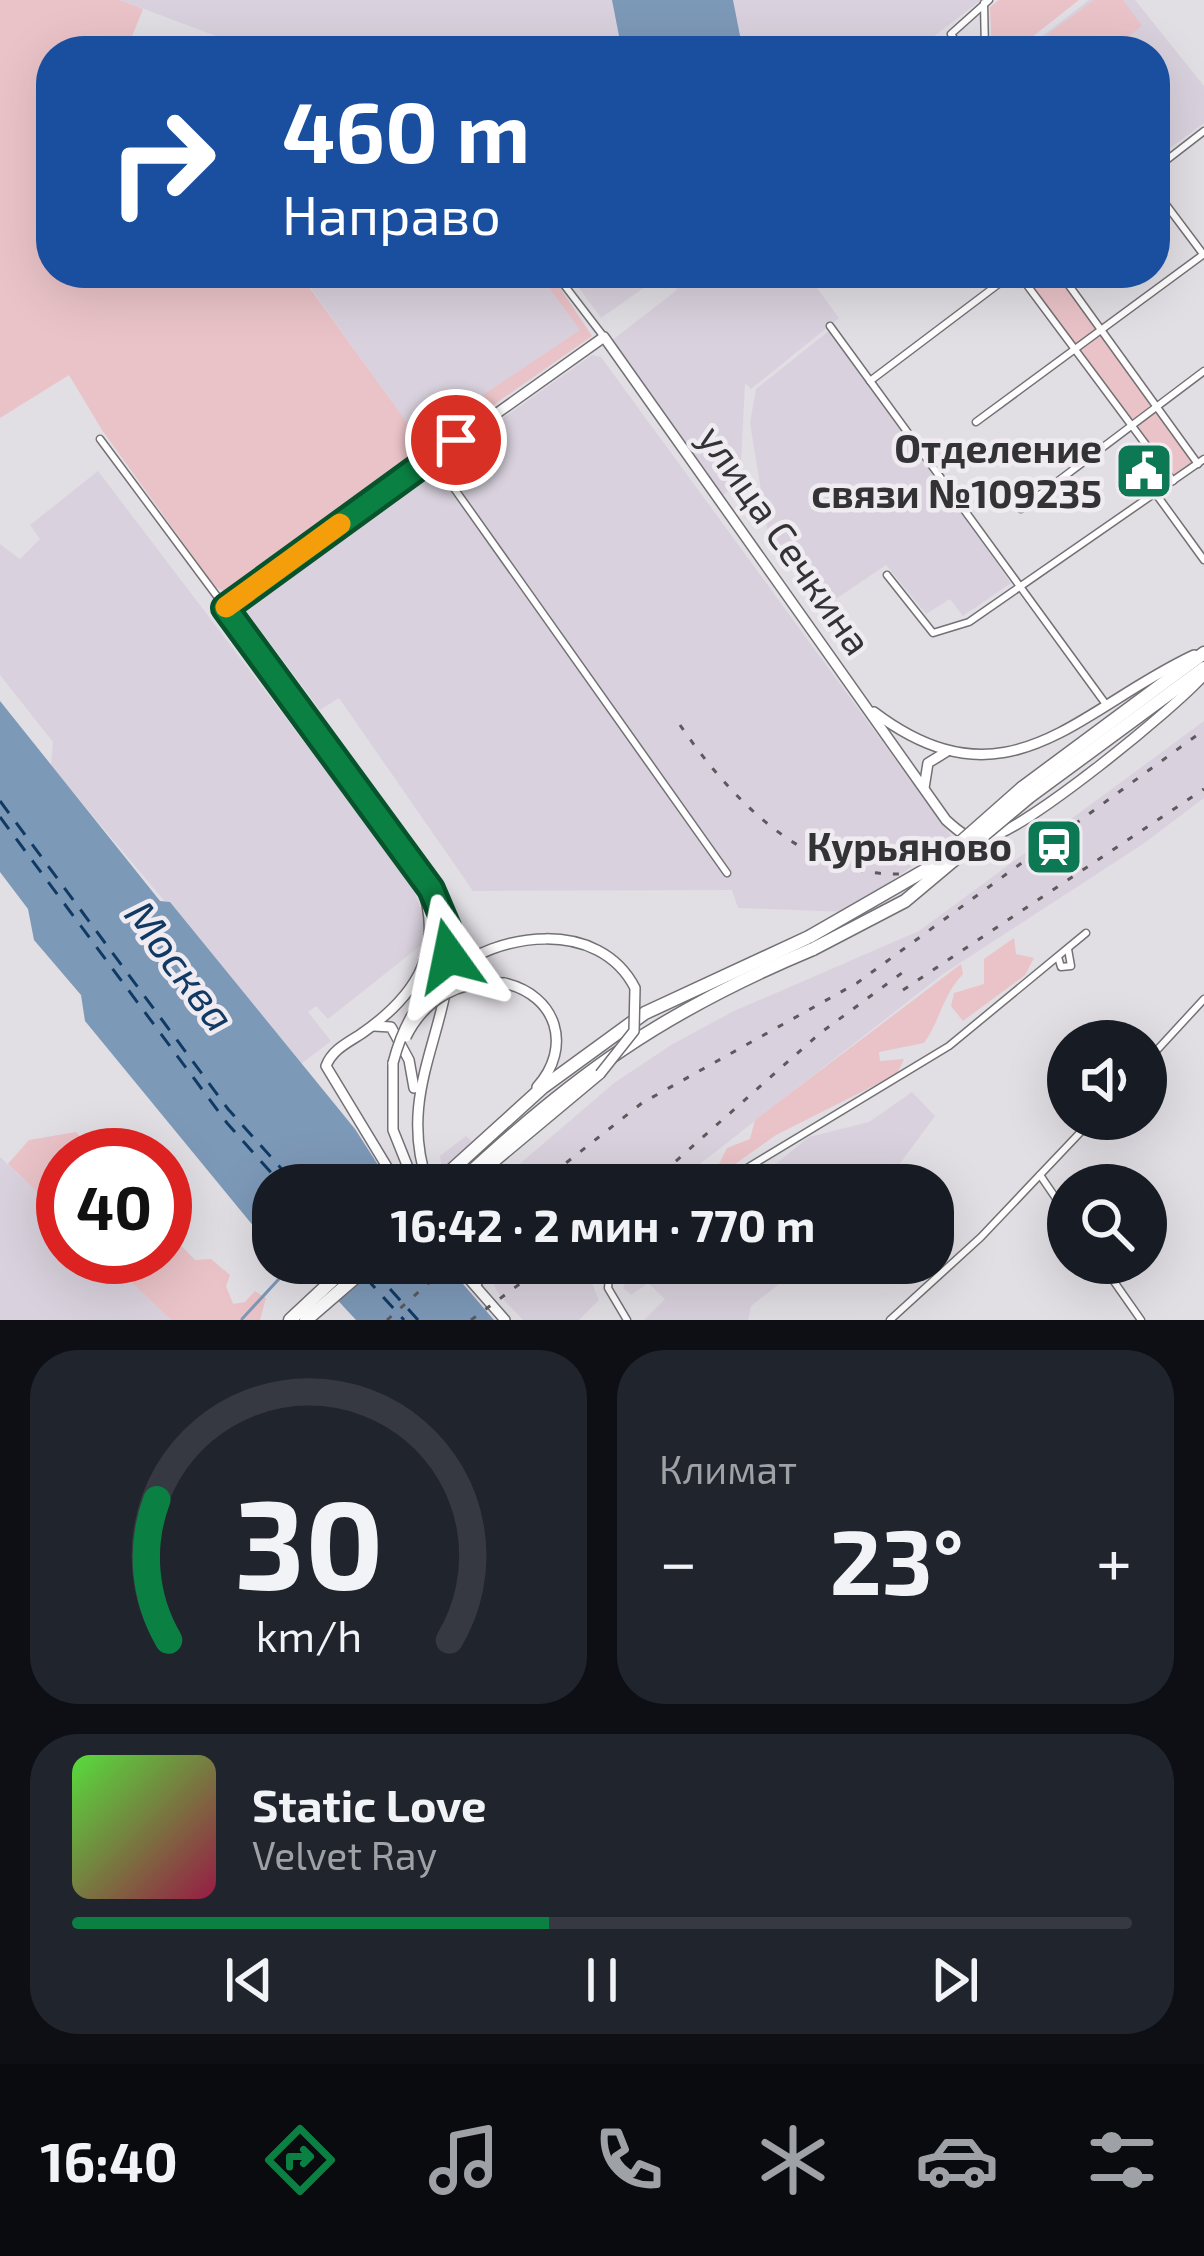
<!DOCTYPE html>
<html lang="ru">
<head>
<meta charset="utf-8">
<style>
  body { margin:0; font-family:"Exo 2",sans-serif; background:#20242c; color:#f1f3f6; height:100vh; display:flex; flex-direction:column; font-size:45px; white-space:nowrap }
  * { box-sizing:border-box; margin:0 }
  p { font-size:39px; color:#9ea1a6 }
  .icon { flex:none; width:66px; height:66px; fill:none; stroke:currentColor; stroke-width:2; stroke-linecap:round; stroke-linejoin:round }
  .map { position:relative; height:1320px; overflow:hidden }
  .sheet { display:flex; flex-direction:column; gap:30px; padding:30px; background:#0d0f14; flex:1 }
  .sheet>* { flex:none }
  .hud { position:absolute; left:36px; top:36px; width:1134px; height:252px; border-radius:48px; box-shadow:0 12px 48px #0002; background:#1a4fa0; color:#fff; overflow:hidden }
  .controls { position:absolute; left:1047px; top:1020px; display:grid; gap:24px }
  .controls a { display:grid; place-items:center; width:120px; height:120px; border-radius:50%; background:#171b24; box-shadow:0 12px 48px #0002; font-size:60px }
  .speed { position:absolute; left:36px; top:1128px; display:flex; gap:24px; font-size:60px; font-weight:700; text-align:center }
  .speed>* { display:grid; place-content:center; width:156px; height:156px; border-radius:50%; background:#171b24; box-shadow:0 12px 48px #0002; line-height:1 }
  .speed .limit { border:18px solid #d22; background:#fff; color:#111 }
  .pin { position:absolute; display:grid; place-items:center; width:102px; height:102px; color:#fff; margin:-51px; border:6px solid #fff; border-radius:50%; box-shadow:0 3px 12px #0007 }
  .me { position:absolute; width:132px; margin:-66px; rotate:348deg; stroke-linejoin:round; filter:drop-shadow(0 0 9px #0008) }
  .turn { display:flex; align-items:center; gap:42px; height:252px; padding:0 48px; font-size:54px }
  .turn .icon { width:156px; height:156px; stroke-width:2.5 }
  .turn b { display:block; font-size:84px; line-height:102px }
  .big { font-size:90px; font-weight:700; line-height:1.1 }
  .sheet .card { flex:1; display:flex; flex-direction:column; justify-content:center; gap:18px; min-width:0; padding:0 42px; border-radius:48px; background:#20242c }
  .sheet .dial { align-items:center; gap:0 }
  .dial svg { height:312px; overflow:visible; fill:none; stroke:#363941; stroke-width:7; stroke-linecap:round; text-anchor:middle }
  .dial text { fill:#f1f3f6; stroke:none }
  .song { display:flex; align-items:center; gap:36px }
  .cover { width:144px; height:144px; border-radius:18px; background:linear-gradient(135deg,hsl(110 70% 55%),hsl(340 70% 35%)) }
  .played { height:12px; border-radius:6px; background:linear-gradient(90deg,#0b8043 45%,#363941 45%) }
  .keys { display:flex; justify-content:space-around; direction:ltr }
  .heat { display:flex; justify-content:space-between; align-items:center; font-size:66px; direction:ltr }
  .sheet .tiles { flex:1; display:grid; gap:30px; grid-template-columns:1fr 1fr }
  .card:last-child { grid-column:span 2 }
  .trip { position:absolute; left:252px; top:1164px; width:702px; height:120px; border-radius:48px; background:#171b24; box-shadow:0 12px 48px #0002; font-weight:700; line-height:120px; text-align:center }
  .menu { display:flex; height:192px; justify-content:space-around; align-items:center; background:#090b0e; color:#9ea1a6 }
  .menu .icon { width:84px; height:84px }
  .menu .on { color:#0b8043 }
  .menu b { font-size:54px; color:#f1f3f6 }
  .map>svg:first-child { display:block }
  .built { fill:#d9d2de }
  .green { fill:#eac3c8 }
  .water { fill:#7d99b8 }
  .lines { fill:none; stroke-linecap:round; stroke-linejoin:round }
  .stream { stroke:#7d99b8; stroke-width:3 }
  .ferry { stroke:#103a64; stroke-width:3; stroke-dasharray:15 12; stroke-linecap:butt }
  .street-casing { stroke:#747176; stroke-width:9 }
  .secondary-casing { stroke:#747176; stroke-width:12 }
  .primary-casing { stroke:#747176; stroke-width:15 }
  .street { stroke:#fff; stroke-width:6 }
  .secondary { stroke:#fff; stroke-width:9 }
  .primary { stroke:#fff; stroke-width:12 }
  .rail { stroke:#5c5a5d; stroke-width:3; stroke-dasharray:6 12; stroke-linecap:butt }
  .secondary-bridge-casing { stroke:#747176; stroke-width:12; stroke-linecap:butt }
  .primary-bridge-casing { stroke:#747176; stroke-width:15; stroke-linecap:butt }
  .secondary-bridge { stroke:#fff; stroke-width:9 }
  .primary-bridge { stroke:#fff; stroke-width:12 }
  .route-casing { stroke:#07532c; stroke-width:30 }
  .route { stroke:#0b8043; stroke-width:21 }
  .slow { stroke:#f59e0b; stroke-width:21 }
  .labels { text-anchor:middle; stroke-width:9; stroke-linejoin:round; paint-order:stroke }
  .poi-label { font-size:39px; font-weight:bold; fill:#333234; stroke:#efebf1; text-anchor:end }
  .street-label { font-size:39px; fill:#333234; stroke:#efebf1 }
  .water-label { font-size:42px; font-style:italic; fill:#103a64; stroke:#efebf1 }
</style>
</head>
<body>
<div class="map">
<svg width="1204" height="1320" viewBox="0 0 1204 1320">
  <rect width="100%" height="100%" fill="#e1dee4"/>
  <!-- built -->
  <g class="built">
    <polygon points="120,0 981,0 928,41 934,51 256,51"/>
    <polygon points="1089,0 1135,0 1204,86 1204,123 1163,153 1155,143 1155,51 1023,51"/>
    <polygon points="300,273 538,273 581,330 418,439"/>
    <polygon points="568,273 665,273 601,318"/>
    <polygon points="674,273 806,273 839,318 751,389 745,383 740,482 721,497 611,341 677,290 668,277"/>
    <polygon points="830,330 1011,583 963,616 950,599 926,614 886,565 827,605 767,528 750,423 756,389"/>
    <polygon points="592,355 601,357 952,837 849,912 738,908 732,890 473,891 339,698 320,710 241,604"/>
    <polygon points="98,471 412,884 424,919 424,943 328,1019 316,1006 308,1012 331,1041 301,1064 51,766 53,742 0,675 0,544 20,559 40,539 30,525"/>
    <polygon points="1204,721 1204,798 1143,844 943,974 673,1185 444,1185 440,1156 466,1136 509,1173 614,1083 671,1045 734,1011 919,931"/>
    <polygon points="912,1092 935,1116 884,1185 750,1185 809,1137 869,1122"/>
    <polygon points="0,1157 63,1217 63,1257 105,1257 171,1320 0,1320"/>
    <polygon points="482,1263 583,1263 599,1300 579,1320 523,1320 500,1296"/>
    <polygon points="636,1263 806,1263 751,1306 748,1320 644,1320 665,1299 648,1283 631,1295 623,1288"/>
  </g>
  <!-- green -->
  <g class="green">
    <polygon points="0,0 120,0 143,9 126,51 51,51 51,273 299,273 418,438 452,416 461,428 230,594 215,587 102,430 69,375 0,418"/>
    <polygon points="999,0 1079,0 1014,51 992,51 990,7"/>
    <polygon points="1094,0 1123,0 1142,26 1109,51 1060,51 1048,34"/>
    <polygon points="538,273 550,273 592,336 468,423 459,411 580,330"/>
    <polygon points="1022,273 1057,273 1098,327 1075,345"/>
    <polygon points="1102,332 1152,403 1133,424 1078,351"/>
    <polygon points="1156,408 1195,464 1175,478 1137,428"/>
    <polygon points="1014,938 1016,954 1034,958 1025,975 963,1021 951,1006 954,993 984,984 984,959"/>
    <path d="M961,964L963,974C942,996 941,1019 924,1043L879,1052L880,1061L904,1059L897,1074L776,1135L728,1169L716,1170L727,1148L750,1139L755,1120Z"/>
    <polygon points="76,1132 98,1155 63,1155 63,1217 8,1164 29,1140"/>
    <polygon points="165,1229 195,1260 211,1259 230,1275 226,1286 233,1304 245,1302 255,1291 266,1298 260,1320 171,1320 105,1257 165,1257"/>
  </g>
  <!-- water -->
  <g class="water">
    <polygon points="612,0 733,0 743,51 622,51"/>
    <polygon points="0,701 160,901 170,902 355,1129 391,1185 273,1185 273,1250 85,1021 81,995 34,940 28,909 0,872"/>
    <polygon points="283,1263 445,1263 494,1320 356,1320 318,1279"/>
  </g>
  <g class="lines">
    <!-- stream -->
    <polyline class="stream" points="242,1319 290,1267"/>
    <!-- ferry -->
    <g class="ferry">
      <polyline points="0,801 228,1109 296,1185"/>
      <polyline points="0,817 227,1123 282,1185"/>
      <polyline points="372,1269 418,1320"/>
      <polyline points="365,1277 404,1320"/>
    </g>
    <defs>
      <g id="street">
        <polyline points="984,3 985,51"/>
        <polyline points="962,51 951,34 989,0"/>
        <polyline points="1155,169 1204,131"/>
        <polyline points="1155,190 1203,254"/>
        <polyline points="555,273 604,337"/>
        <polyline points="1018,273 1173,481"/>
        <polyline points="1060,273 1198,464"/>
        <polyline points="830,326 1105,703"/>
        <polyline points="870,381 1013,273"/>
        <polyline points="976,422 1204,254"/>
        <polyline points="100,439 225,607"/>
        <polyline points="434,460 727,873"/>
        <polyline points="1156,494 1204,560"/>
        <polyline points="1021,509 1204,371"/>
        <polyline points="887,575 933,633 969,622 1204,459"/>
        <polyline points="1058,957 1061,967 1071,966 1068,949"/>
        <polyline points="1146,1062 1204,999"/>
        <polyline points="1040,1175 1068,1216"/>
        <polyline points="719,1185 949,1046 1086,933"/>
        <polyline points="622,1263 609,1278 608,1288 627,1320"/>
        <polyline points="1101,1263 1141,1320"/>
        <polyline points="890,1320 981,1237 1093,1119"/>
      </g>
      <g id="secondary">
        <path d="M874,712C1008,813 1078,709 1194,655"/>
        <polyline points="924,788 928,763 946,752"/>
        <path d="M504,983C557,995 573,1047 537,1087"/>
        <polyline points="374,1026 391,1027 409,1060 414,1088"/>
        <polyline points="393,1063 393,1130 415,1185"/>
        <path d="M398,1185L326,1066C332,1050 347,1043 361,1034C419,994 445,949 420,880"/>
        <path d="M428,1185C395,1090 452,1031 450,942C448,886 268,664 225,607L604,337L946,820C958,831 970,842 987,838C1026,830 1175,708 1204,675"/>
        <polyline points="467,1185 600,1074"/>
        <polyline points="455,1263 505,1320"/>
        <polyline points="465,1263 477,1283"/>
      </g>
      <g id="primary">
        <polyline points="1022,788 1204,653"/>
        <polyline points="1029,797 1204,668"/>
        <polyline points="435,1185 542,1088 645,1013 809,937"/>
        <path d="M457,1185C574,1075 664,1011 813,949"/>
        <polyline points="290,1320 351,1263"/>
        <polyline points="306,1320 372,1263"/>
      </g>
    </defs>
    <!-- street casing -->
    <use href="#street" class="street-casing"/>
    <!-- secondary casing -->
    <use href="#secondary" class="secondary-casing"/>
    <!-- primary casing -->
    <use href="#primary" class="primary-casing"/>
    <!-- street -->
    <use href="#street" class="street"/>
    <!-- secondary -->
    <use href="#secondary" class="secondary"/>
    <!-- primary -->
    <use href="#primary" class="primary"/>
    <!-- rail -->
    <g class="rail">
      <path d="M680,725C759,840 867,924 1005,840"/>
      <polyline points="903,990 1204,789"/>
      <polyline points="538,1185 642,1103 857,983 1204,730"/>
      <polyline points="649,1185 819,1034 910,967"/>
      <polyline points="387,1320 451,1263"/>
      <polyline points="471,1320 548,1263"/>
    </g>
    <defs>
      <g id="secondary-bridge">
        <path d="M406,1037C425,998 461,979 504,983"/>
        <path d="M393,1063C402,1028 417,1000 445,976C497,931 599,918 635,988L634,1031L600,1074"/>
      </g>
      <g id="primary-bridge">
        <polyline points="809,937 936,864 1022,788"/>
        <polyline points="813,949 905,901 1029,797"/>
      </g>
    </defs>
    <!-- secondary-bridge casing -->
    <use href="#secondary-bridge" class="secondary-bridge-casing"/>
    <!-- primary-bridge casing -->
    <use href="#primary-bridge" class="primary-bridge-casing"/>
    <!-- secondary-bridge -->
    <use href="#secondary-bridge" class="secondary-bridge"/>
    <!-- primary-bridge -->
    <use href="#primary-bridge" class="primary-bridge"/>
  </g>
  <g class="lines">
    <defs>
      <polyline id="route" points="449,956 448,929 431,889 225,608 456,440"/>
    </defs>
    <!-- route casing -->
    <use href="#route" class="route-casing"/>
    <!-- route -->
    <use href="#route" class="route"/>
    <!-- slow -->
    <polyline class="slow" points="226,607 340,524"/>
  </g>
  <!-- icons -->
  <defs>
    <symbol id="civic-square" viewBox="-11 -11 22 22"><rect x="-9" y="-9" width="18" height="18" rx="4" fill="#0c7954" stroke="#efebf1"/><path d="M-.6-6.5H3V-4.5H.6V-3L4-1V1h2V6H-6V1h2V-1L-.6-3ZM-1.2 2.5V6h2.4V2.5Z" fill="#fff"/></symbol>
    <symbol id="station-square" viewBox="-11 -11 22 22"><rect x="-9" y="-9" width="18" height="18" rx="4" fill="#0c7954" stroke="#efebf1"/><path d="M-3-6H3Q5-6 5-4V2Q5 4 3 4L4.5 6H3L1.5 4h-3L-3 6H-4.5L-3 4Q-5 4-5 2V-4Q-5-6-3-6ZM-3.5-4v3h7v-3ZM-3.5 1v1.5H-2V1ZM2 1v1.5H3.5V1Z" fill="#fff"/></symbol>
  </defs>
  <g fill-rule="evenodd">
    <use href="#civic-square" x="1111" y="438" width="66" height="66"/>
    <use href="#station-square" x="1021" y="814" width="66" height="66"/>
  </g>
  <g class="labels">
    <!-- poi labels -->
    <g class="poi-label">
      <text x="1102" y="463">Отделение<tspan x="1102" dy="45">связи №109235</tspan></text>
      <text x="1012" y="861">Курьяново</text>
    </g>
    <!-- street labels -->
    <g class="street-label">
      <text transform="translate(785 540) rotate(55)" y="14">улица Сечкина</text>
    </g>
    <!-- water labels -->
    <g class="water-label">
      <text transform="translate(180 966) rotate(53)" y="15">Москва</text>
    </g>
  </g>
</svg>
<div class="controls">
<a><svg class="icon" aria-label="sound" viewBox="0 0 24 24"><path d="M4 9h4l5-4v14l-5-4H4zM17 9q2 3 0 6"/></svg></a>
<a><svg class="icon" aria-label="search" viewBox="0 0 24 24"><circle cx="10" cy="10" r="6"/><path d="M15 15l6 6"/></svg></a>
</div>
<div class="speed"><div class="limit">40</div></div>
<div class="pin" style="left:456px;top:440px;background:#d93025"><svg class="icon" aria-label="arrive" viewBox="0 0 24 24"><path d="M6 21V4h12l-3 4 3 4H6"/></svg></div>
<svg class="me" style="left:449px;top:956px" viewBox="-20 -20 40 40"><path d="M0-17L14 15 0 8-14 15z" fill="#0b8043" stroke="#fff" stroke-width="4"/></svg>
<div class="trip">16:42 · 2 мин · 770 m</div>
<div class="hud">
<div class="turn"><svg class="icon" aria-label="right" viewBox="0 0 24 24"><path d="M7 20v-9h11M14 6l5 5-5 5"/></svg><div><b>460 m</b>Направо</div></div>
</div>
</div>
<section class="sheet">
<div class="tiles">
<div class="card dial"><svg viewBox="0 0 100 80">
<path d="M14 69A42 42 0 1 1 86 69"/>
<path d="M14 69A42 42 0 0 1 11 33" stroke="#0b8043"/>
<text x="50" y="56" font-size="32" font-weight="700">30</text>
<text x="50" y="72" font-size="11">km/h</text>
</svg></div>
<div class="card"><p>Климат</p>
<div class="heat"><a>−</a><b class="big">23°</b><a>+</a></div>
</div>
<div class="card">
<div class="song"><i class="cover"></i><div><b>Static Love</b><p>Velvet Ray</p></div></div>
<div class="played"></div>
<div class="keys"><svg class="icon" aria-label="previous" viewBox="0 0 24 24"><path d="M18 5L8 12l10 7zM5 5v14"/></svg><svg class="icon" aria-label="pause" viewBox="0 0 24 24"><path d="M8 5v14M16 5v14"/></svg><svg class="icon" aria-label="next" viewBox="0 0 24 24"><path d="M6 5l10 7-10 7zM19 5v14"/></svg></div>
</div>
</div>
</section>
<nav class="menu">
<b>16:40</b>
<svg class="icon on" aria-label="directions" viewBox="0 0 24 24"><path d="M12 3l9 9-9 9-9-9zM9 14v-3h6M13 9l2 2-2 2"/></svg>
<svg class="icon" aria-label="music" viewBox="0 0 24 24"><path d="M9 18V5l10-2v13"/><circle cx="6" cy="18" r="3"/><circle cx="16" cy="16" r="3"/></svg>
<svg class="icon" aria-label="phone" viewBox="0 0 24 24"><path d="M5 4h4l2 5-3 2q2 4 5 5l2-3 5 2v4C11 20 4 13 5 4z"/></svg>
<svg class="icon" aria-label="climate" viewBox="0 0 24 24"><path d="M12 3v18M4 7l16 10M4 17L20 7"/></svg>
<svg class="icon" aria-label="car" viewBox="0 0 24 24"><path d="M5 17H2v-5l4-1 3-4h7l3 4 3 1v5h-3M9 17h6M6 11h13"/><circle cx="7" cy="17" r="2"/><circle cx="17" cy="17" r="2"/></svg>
<svg class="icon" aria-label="filters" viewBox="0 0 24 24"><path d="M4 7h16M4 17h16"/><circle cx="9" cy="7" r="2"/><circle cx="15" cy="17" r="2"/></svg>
</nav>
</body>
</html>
